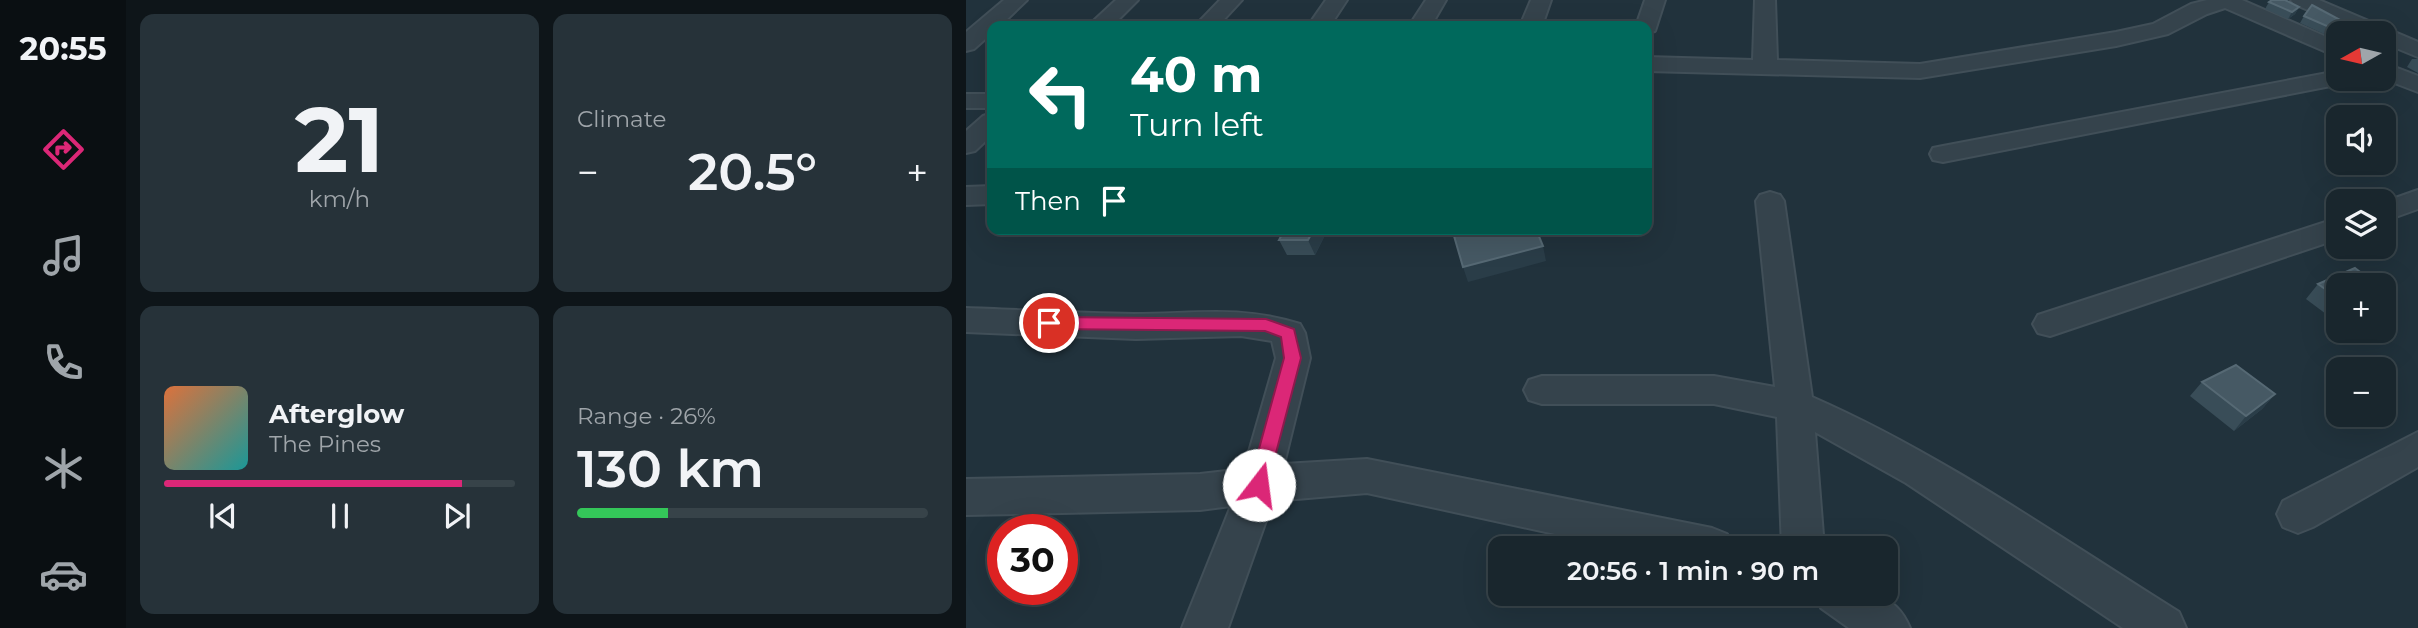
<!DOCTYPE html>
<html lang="en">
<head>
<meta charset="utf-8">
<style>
  body { margin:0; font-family:Montserrat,sans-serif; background:#263239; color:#f1f3f6; height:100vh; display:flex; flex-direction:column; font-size:26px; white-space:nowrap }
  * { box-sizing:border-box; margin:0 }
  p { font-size:23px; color:#9fa5aa }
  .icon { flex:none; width:38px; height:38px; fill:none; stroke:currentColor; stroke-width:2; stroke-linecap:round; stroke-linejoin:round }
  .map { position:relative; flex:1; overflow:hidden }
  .details { display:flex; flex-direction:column; gap:14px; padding:14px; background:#0e1519; width:840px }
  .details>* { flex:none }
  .banner { position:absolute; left:21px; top:21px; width:665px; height:214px; border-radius:14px; box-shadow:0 7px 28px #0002,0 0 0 2px #374349; background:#00695c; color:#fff; overflow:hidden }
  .needle { width:46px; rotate:262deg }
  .buttons { position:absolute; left:1360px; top:21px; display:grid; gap:14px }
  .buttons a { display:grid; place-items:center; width:70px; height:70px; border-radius:14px; background:#19262d; box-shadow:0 7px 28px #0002,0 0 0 2px #374349; font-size:35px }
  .speed { position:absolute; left:21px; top:514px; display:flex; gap:14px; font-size:35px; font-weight:700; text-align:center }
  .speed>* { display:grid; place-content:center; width:91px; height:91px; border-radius:50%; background:#19262d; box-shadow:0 7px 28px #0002,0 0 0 2px #374349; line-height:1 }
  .speed .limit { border:10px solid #d22; background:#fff; color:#111 }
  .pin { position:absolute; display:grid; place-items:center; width:60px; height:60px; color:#fff; margin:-30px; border:4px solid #fff; border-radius:50%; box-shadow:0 2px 7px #0007 }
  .me { position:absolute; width:77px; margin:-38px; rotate:15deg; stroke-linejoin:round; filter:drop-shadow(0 0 5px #0008) }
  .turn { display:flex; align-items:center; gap:24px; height:147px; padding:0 28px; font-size:32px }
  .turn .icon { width:91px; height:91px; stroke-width:2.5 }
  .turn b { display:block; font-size:49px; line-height:60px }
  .then { display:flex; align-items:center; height:66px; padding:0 28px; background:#0003; gap:14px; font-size:26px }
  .big { font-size:52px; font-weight:600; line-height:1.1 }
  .details .card { flex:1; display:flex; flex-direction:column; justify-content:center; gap:10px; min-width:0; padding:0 24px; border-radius:14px; background:#263239 }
  .details .dial { align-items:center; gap:0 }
  .dial b { font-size:91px; line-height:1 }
  .song { display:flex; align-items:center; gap:21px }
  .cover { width:84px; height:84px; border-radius:10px; background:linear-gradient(135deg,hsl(20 70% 55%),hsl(180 70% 35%)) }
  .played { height:7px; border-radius:4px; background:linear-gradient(90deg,#db2777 85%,#374349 85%) }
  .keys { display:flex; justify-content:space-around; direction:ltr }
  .heat { display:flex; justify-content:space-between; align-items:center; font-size:38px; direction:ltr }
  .charge { height:10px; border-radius:5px; background:linear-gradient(90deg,#34c759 26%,#374349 0) }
  .details .tiles { flex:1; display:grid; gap:14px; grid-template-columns:repeat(2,1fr) }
  .trip { position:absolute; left:522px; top:536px; width:410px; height:70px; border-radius:14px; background:#19262d; box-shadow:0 7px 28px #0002,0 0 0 2px #374349; font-weight:600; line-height:70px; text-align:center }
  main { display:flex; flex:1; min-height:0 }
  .tab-bar { display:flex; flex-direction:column; width:126px; justify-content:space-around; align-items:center; background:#0a0f12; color:#9fa5aa }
  .tab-bar .icon { width:49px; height:49px }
  .tab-bar .selected { color:#db2777 }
  .tab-bar b { font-size:32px; color:#f1f3f6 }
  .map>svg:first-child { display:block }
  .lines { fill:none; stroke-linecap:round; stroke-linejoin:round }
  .minor-casing { stroke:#414f58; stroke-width:4 }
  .minor { fill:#35434c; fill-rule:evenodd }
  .wall { fill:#394d58 }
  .shaded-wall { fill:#2a3d48 }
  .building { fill:#465964; stroke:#566974; stroke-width:2 }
  .route { fill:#db2777; stroke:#8e194d; stroke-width:2 }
</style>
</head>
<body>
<main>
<nav class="tab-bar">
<b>20:55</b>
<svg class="icon selected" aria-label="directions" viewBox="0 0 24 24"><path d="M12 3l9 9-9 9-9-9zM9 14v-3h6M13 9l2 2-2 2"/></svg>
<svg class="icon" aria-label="music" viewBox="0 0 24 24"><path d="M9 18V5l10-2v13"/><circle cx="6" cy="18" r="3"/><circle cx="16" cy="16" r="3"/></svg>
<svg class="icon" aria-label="phone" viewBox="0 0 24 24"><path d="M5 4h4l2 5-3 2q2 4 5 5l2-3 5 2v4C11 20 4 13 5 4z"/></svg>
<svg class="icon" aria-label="climate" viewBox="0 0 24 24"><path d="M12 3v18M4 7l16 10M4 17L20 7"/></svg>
<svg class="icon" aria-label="car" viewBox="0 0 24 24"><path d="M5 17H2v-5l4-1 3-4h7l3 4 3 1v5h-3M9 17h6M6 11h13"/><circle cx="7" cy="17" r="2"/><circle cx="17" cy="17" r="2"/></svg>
</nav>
<section class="details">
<div class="tiles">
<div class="card dial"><b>21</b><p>km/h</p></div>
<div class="card"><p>Climate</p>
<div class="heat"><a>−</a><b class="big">20.5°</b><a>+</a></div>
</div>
<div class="card">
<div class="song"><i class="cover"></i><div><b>Afterglow</b><p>The Pines</p></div></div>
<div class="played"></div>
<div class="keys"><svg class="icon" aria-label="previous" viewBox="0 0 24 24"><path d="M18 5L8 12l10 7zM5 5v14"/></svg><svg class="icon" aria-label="pause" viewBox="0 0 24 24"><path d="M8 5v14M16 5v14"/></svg><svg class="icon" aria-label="next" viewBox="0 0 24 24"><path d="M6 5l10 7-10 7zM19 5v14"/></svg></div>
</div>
<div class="card"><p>Range · 26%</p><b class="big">130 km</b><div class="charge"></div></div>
</div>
</section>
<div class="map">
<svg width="1452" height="628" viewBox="0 0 1452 628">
  <rect width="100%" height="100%" fill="#21323c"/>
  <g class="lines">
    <defs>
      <g id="minor">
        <polygon points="38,0 61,0 34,26 26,26 26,33 8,49 0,51 0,32"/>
        <polygon points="150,0 172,0 146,26 122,26"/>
        <polygon points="254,0 276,0 252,26 229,26"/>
        <polygon points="360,0 381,0 364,26 342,26"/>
        <polygon points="460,0 480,0 465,26 443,26"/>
        <polygon points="565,0 585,0 576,26 554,26"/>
        <polygon points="679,0 699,0 689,31 681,33 681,26 670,26"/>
        <polygon points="789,0 809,0 811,60 954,64 1150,32 1187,24 1225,4 1241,0 1276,0 1372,42 1372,57 1259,8 1241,14 1202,34 1150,46 954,78 681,71 681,57 787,60"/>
        <polygon points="1325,0 1353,0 1452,42 1452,57 1418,43 1418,33 1395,33 1328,4"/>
        <polygon points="1418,63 1452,76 1452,92 1418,79"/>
        <polygon points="1372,71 1372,79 1383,79 1380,83 977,162 967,160 964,154 967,148 977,146"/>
        <rect x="0" y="94" width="26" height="14"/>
        <polygon points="26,113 26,135 9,151 0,153 0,131 17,116"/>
        <polygon points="26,186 26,204 0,205 0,187"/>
        <polygon points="1452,190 1452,209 1418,221 1418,202"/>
        <path d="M804,192L814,195L818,201L846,397C976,454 1093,537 1213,612L1220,628H1157L940,483L849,432L858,548H816L811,417L748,404H576L563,400L558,390L563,380L576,376H748L809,387L790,201L794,195Z"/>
        <polygon points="1372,218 1372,239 1084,336 1072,333 1067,324 1072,315"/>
        <path d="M0,308C56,310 112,313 168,314C228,314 274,305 334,324L339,333L344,358L318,464L401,459L746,528L761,534L767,548H653L401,493L307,501L262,628H216L265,506L234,510L0,515V479L234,474L278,469L310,358L306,341L275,336L170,339L0,332Z"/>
        <polygon points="1452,432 1452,467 1347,527 1332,533 1317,527 1311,514 1317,501"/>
        <path d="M849,593C889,593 926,584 944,628H883L855,608Z"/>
      </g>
    </defs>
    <!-- minor casing -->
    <use href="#minor" class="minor-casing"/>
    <!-- minor -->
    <use href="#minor" class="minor"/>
  </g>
  <!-- wall -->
  <g class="wall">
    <polygon points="1303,2 1333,7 1329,14 1322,19 1299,9"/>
    <polygon points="1338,16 1378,22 1373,29 1404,33 1372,33 1372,42 1363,38 1367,31 1358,34 1334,23"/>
    <polygon points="1446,59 1452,59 1452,73 1441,67"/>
    <polygon points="362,229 349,255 321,255 313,240"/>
    <polygon points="1352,284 1372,285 1372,323 1340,299"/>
    <polygon points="1236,382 1309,394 1296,409 1268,431 1224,396"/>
  </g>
  <!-- shaded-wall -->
  <g class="shaded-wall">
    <polygon points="1333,7 1329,14 1322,19 1326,12"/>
    <polygon points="1378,22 1373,29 1358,34 1363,27"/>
    <polygon points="1423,42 1418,49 1418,43"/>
    <polygon points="348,229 362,229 349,255 342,240"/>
    <polygon points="577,246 580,261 502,282 497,267"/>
    <polygon points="1426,297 1418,307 1418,300"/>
    <polygon points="1309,394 1296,409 1268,431 1280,416"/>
  </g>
  <!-- building -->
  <g class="building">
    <polygon points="1306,0 1319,0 1333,7 1326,12 1303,2"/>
    <polygon points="1346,5 1378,22 1363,27 1338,16"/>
    <polygon points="1386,25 1404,33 1374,33 1368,31"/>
    <polygon points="319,229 348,229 342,240 313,240"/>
    <polygon points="486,229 570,229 577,246 497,267"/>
    <polygon points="1389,268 1411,285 1372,285 1372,298 1352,284"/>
    <polygon points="1418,290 1426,297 1418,300"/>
    <polygon points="1270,365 1309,394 1280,416 1236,382"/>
  </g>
  <!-- route -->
  <polygon class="route" points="83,317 300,319 328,329 335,358 300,491 293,493 286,491 283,485 318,358 315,337 299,331 83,329 75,323"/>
</svg>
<div class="buttons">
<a><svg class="needle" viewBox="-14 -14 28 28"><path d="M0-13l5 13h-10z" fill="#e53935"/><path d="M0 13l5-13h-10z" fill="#9fa5aa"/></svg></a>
<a><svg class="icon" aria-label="sound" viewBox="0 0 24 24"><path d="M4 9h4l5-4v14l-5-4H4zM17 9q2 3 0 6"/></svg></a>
<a><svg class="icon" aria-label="layers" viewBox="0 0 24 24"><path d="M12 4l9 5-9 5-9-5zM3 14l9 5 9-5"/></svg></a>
<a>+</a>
<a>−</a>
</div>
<div class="speed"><div class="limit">30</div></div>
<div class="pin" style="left:83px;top:323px;background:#d93025"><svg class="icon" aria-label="arrive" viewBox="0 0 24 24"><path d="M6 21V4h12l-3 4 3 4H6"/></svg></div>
<svg class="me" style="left:293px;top:485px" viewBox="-20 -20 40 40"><circle r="19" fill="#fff"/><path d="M0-13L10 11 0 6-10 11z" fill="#db2777"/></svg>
<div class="trip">20:56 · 1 min · 90 m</div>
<div class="banner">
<div class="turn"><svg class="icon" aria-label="left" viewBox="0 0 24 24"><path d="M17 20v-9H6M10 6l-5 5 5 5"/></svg><div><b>40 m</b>Turn left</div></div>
<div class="then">Then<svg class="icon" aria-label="arrive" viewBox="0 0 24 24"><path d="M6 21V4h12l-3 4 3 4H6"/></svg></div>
</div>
</div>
</main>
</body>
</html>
